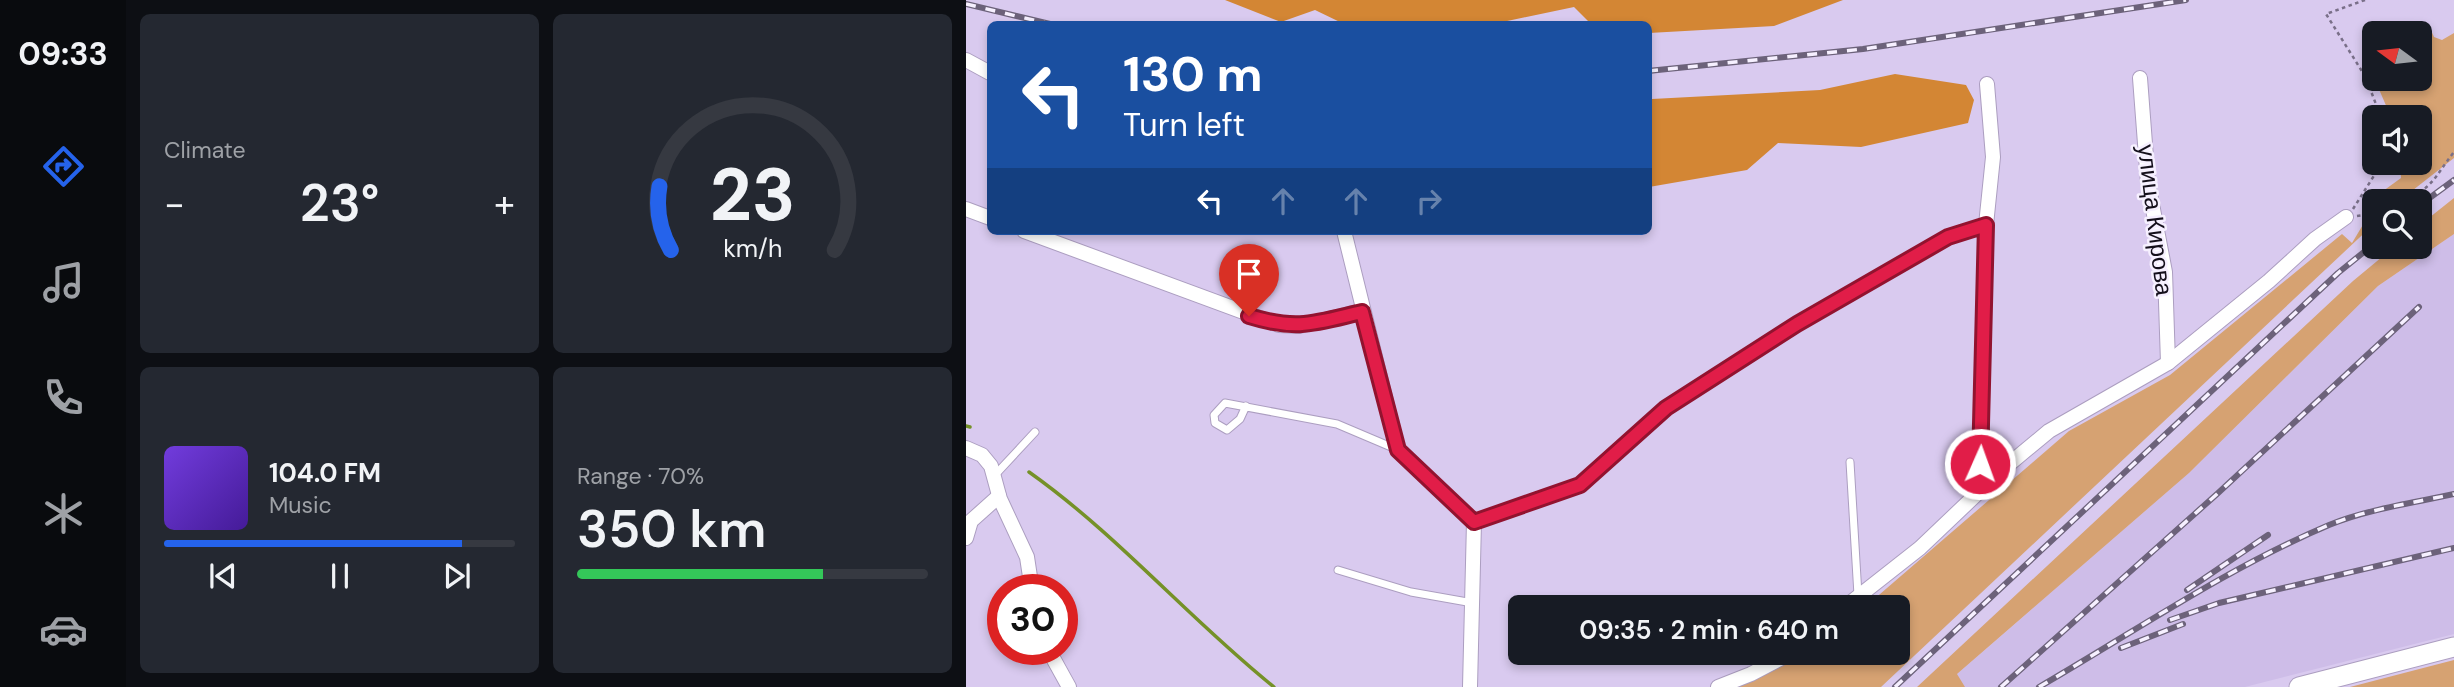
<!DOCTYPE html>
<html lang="en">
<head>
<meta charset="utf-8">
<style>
  body { margin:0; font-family:"DM Sans",sans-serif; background:#242831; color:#f1f3f6; height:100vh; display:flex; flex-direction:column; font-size:26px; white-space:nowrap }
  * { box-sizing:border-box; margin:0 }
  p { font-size:23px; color:#9ea1a6 }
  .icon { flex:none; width:38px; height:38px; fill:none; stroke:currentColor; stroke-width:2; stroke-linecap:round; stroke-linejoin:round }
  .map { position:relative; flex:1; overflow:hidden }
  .details { display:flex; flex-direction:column; gap:14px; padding:14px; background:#0d0f14; width:840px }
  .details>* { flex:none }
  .guide { position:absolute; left:21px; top:21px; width:665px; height:214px; border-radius:10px; box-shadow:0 4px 10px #0003; background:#1a4fa0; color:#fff; overflow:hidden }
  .needle { width:46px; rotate:285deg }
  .buttons { position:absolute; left:1396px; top:21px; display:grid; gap:14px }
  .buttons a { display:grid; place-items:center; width:70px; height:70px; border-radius:10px; background:#171b24; box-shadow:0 4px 10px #0003; font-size:35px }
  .speed { position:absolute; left:21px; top:574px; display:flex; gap:14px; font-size:35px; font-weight:700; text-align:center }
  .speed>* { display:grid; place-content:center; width:91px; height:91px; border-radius:50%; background:#171b24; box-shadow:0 4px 10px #0003; line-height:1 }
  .speed .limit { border:10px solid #d22; background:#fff; color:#111 }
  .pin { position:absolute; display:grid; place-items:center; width:60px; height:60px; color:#fff; margin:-72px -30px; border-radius:50% 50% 50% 0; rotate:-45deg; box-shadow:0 0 7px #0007 }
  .pin .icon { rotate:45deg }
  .me { position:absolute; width:77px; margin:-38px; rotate:2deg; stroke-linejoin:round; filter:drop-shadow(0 0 5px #0008) }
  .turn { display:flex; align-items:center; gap:24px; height:147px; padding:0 21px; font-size:32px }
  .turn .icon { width:91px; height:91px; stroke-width:2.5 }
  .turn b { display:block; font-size:49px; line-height:60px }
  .lanes { display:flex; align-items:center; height:66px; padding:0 21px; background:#0003; justify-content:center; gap:35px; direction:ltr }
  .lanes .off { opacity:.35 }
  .big { font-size:52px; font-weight:600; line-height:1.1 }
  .details .widget { flex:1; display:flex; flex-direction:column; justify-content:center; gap:10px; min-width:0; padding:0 24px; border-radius:10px; background:#242831 }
  .details .dial { align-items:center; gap:0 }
  .dial svg { height:182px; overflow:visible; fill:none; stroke:#363941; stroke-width:7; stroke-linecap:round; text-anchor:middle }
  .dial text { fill:#f1f3f6; stroke:none }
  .song { display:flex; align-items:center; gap:21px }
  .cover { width:84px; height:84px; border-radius:10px; background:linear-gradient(135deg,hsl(260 70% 55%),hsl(260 70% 35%)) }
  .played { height:7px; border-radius:4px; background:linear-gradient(90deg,#2563eb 85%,#363941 85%) }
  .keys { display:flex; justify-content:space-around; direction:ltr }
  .heat { display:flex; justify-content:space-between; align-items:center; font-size:38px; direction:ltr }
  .charge { height:10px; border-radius:5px; background:linear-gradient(90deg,#34c759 70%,#363941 0) }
  .details .tiles { flex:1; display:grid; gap:14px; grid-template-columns:repeat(2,1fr) }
  .trip { position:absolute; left:542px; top:595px; width:402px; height:70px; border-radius:10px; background:#171b24; box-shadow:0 4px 10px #0003; font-weight:600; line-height:70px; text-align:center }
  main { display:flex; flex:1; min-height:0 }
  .tab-bar { display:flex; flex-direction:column; width:126px; justify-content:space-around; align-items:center; background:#090b0e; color:#9ea1a6 }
  .tab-bar .icon { width:49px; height:49px }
  .tab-bar .current { color:#2563eb }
  .tab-bar b { font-size:32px; color:#f1f3f6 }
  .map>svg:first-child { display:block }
  .built { fill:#cebde8 }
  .green { fill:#d6a272 }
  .forest { fill:#d38634 }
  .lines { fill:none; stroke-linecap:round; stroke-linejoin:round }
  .stream { stroke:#759128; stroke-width:3.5 }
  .lane-casing { stroke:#ac9ec0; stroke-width:9 }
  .street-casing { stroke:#ac9ec0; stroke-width:16 }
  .secondary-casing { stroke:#ac9ec0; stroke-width:21 }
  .path { stroke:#796f88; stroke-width:2.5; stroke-dasharray:3.5 3.5; stroke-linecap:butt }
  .lane { stroke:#fff; stroke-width:7 }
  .street { stroke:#fff; stroke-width:14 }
  .secondary { stroke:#fff; stroke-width:19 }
  .rail-casing { stroke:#6c627a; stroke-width:6 }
  .rail { stroke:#f6f0ff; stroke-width:3.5; stroke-dasharray:10; stroke-linecap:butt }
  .route-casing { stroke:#92132f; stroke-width:18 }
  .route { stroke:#e11d48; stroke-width:12 }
  .labels { text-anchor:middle; stroke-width:5; stroke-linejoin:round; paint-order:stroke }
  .street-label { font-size:24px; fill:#140f1b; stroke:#f6f0ff }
</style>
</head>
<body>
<main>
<nav class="tab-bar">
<b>09:33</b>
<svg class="icon current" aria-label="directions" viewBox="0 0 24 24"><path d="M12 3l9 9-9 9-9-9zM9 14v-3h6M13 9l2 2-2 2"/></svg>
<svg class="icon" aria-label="music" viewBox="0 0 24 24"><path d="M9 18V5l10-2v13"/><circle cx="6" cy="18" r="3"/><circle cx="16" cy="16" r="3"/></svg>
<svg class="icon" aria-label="phone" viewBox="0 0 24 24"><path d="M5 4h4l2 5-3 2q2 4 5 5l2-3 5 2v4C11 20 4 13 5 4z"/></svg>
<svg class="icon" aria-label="climate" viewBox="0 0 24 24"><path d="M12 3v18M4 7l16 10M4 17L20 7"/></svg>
<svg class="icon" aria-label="car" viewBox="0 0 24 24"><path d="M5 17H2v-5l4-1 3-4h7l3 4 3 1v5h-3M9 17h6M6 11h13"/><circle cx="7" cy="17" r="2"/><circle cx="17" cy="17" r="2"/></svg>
</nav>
<section class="details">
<div class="tiles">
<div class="widget"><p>Climate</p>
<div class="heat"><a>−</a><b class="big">23°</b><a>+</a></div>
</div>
<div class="widget dial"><svg viewBox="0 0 100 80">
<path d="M14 69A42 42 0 1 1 86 69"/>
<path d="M14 69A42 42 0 0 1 9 41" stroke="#2563eb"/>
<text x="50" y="56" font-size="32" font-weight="700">23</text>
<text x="50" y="72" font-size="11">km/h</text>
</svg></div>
<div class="widget">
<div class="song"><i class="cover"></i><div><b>104.0 FM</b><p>Music</p></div></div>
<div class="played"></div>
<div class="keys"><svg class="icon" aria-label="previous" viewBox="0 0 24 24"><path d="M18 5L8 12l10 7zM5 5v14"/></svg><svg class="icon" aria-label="pause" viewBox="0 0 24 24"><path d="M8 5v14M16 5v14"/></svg><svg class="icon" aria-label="next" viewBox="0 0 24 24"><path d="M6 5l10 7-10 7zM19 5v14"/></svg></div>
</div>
<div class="widget"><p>Range · 70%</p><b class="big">350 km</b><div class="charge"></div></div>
</div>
</section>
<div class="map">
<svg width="1488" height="687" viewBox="0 0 1488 687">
  <rect width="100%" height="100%" fill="#d9caef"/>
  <!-- built -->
  <polygon class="built" points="1488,234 1488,634 1279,687 999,687 990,675 1223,473 1412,286"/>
  <!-- green -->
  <g class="green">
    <polygon points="1449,25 1464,28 1468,37 1476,40 1488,33 1488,158 1433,201 1409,201 1409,223 915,687 769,687 835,653 933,653 933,607 899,607 1103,431 1204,375 1376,234 1386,243 1398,223 1406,199 1435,178 1434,163 1454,163 1454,117 1425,117 1412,87 1402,77 1409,59 1409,79 1454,79 1454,33 1444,33 1443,30"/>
    <polygon points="1488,198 1488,234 1412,286 1223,473 991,674 999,687 951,687 1387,281 1428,247 1454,247 1454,225"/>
    <polygon points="1488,660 1488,687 1384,687"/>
  </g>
  <!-- forest -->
  <g class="forest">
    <polygon points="259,0 877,0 808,26 683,33 682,24 625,24 608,7 527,24 449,24 419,21 378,24 349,10 315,22"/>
    <polygon points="929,74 1000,85 1008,100 1002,123 895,147 812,143 781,170 683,187 682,101 686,99 854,90"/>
  </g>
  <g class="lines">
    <!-- stream -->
    <g class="stream">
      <polyline points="0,426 4,427"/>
      <path d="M63,472C152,535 223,619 308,687"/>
    </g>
    <defs>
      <g id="lane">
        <polyline points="280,406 274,419 261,430 249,423 248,415 259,403 371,424 430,449"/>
        <polyline points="884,462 892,595"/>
        <polyline points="29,475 69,432"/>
        <polyline points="372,570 445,592 507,603"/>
      </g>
      <g id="street">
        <polyline points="0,60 24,73"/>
        <polyline points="1174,78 1182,183 1199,272 1202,363"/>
        <polyline points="0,209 24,218"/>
        <polyline points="58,231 313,325 333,326 396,311"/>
        <polyline points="378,231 432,450 508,522 504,687"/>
        <polyline points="0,448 16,455 25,466 34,499 61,557 66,590"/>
        <polyline points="1014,491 1020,225 1027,157 1021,84"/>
        <polyline points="508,522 614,485 700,408 831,324 982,237 1020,225"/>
        <polyline points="0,538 5,521 33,496"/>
        <polyline points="879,607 954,548 1036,470 1083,431 1202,363 1303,281 1349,239 1380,217"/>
        <polyline points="82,649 103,687"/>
        <polyline points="752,687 785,674 825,653"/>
      </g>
      <polyline id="secondary" points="1333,687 1488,647"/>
    </defs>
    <!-- lane casing -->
    <use href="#lane" class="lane-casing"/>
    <!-- street casing -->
    <use href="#street" class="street-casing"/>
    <!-- secondary casing -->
    <use href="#secondary" class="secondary-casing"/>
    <!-- path -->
    <g class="path">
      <polyline points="1399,0 1360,14 1399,76 1415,117"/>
      <path d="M1434,201C1467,190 1468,177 1488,152"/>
      <polyline points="1387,209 1416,163"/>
      <polyline points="1391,216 1409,213"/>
    </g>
    <!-- lane -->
    <use href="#lane" class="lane"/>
    <!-- street -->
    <use href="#street" class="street"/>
    <!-- secondary -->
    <use href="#secondary" class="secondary"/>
    <defs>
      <g id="rail">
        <polyline points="0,4 84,24"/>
        <polyline points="682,71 897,49 1220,0"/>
        <polyline points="1454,205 1488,180"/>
        <polyline points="1221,590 1302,535"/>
        <polyline points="1204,620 1253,603 1488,548"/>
        <polyline points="1155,648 1217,624"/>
        <polyline points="929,687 1372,273 1409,243"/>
        <polyline points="1035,687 1251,494 1453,307"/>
        <path d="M1073,687C1168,632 1261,568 1363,525C1402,509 1447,503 1488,494"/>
      </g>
    </defs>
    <!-- rail casing -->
    <use href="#rail" class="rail-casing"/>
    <!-- rail -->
    <use href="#rail" class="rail"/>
  </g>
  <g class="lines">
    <defs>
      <path id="route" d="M283,316C331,331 349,323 396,312L432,450L508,522L614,485L700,408L831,324L982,237L1020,225L1014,464"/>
    </defs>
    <!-- route casing -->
    <use href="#route" class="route-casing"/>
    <!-- route -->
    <use href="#route" class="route"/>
  </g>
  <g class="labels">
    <!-- street labels -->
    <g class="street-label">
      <text transform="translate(1189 220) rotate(83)" y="8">улица Кирова</text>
    </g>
  </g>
</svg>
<div class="buttons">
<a><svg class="needle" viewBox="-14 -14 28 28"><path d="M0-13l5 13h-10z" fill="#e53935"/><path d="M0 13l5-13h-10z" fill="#9ea1a6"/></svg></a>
<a><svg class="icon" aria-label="sound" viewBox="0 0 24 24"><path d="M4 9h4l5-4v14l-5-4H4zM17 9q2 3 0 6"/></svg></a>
<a><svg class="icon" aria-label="search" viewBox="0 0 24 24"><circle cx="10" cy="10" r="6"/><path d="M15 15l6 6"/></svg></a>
</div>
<div class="speed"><div class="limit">30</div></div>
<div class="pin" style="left:283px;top:316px;background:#d93025"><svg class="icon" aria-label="arrive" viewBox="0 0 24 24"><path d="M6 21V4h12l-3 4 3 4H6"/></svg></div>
<svg class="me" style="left:1014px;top:464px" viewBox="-20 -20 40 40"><circle r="17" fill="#e11d48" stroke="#fff" stroke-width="3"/><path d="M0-11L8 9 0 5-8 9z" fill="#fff"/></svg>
<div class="trip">09:35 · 2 min · 640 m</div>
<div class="guide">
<div class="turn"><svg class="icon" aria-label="left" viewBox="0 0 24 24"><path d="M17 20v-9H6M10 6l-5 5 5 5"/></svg><div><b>130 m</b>Turn left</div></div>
<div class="lanes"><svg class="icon" aria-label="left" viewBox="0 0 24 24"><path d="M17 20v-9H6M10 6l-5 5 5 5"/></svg><svg class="icon off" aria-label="ahead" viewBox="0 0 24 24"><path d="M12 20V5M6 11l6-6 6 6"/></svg><svg class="icon off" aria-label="ahead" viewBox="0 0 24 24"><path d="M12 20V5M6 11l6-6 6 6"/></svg><svg class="icon off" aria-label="right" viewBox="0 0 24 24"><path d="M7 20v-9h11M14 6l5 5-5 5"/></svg></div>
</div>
</div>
</main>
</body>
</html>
